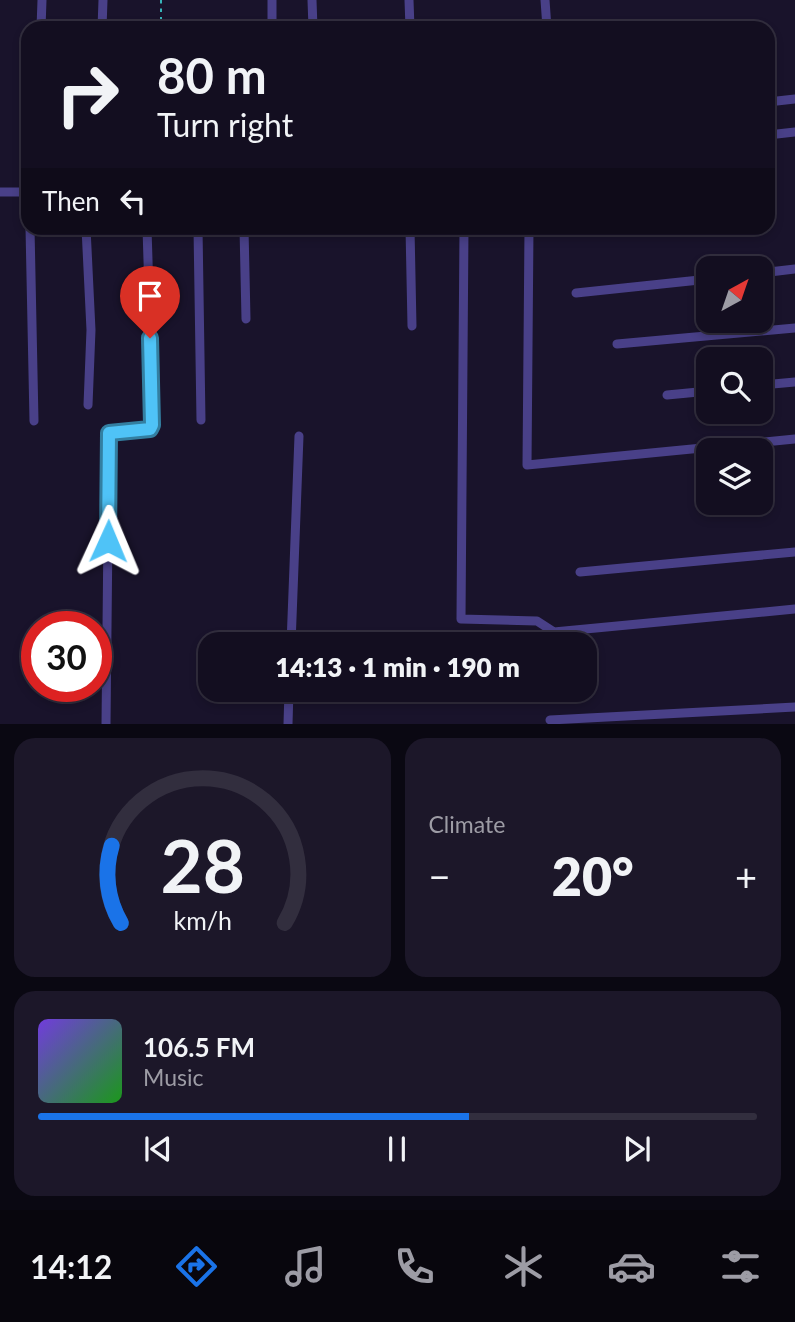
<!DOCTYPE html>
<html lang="en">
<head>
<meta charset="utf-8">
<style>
  body { margin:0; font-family:Lato,sans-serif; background:#1c1729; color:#f1f3f6; height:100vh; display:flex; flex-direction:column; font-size:26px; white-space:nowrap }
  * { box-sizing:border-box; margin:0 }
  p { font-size:23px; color:#9d9ca5 }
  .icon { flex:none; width:38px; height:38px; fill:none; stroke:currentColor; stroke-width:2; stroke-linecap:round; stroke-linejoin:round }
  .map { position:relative; height:724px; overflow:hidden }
  .panel { display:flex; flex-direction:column; gap:14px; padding:14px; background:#0a0812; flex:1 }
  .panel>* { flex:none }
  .top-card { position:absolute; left:21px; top:21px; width:754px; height:214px; border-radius:21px; box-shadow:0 4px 10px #0003,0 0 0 2px #322e3e; background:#130e20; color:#f1f3f6; overflow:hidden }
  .needle { width:46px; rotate:40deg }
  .fabs { position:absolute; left:696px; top:256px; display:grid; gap:14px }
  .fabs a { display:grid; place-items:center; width:77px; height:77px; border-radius:14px; background:#130e20; box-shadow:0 4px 10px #0003,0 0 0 2px #322e3e; font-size:35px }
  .speed { position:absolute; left:21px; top:611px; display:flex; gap:14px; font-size:35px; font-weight:700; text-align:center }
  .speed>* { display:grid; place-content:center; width:91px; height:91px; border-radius:50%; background:#130e20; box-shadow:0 4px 10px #0003,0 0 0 2px #322e3e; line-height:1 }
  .speed .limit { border:10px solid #d22; background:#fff; color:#111 }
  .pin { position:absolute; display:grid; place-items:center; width:60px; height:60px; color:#fff; margin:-72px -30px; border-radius:50% 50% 50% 0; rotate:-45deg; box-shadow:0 0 7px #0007 }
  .pin .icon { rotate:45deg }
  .me { position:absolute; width:77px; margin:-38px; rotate:1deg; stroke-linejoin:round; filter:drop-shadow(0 0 5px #0008) }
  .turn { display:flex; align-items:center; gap:24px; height:147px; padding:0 21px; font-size:32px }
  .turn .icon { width:91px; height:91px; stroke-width:2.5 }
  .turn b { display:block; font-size:49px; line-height:60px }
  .then { display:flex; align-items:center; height:66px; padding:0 21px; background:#0003; gap:14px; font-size:26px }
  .big { font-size:52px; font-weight:800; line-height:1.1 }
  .panel .card { flex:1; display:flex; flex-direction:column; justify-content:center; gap:10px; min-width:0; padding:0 24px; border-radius:21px; background:#1c1729 }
  .panel .dial { align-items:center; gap:0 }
  .dial svg { height:182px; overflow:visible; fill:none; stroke:#322e3e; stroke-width:7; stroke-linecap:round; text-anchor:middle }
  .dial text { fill:#f1f3f6; stroke:none }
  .song { display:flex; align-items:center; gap:21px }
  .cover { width:84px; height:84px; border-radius:10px; background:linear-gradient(135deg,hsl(260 70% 55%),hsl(120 70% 35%)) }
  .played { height:7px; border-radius:4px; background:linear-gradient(90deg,#1a73e8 60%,#322e3e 60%) }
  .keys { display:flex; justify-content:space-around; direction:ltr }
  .heat { display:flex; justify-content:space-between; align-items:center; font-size:38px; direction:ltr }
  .panel .tiles { flex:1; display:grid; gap:14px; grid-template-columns:1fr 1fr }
  .card:last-child { grid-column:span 2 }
  .trip { position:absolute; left:198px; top:632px; width:399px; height:70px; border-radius:21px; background:#130e20; box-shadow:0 4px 10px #0003,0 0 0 2px #322e3e; font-weight:800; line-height:70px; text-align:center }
  .menu { display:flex; height:112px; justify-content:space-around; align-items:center; background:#08060d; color:#9d9ca5 }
  .menu .icon { width:49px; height:49px }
  .menu .on { color:#1a73e8 }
  .menu b { font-size:32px; color:#f1f3f6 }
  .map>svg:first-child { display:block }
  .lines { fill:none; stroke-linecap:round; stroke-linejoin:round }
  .path { stroke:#37b4b9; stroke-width:2; stroke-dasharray:3.5 5; stroke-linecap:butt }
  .street { stroke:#494088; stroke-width:9 }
  .route-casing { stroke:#337fa1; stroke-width:18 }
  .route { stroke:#4fc3f7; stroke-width:12 }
</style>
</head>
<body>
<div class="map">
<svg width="795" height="724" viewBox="0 0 795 724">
  <rect width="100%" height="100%" fill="#19132b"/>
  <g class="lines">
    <!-- path -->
    <polyline class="path" points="161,0 161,28"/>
    <!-- street -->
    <g class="street">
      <polyline points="312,0 313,28"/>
      <polyline points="409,0 410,28"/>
      <polyline points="545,0 547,28"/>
      <polyline points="41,28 42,0"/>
      <polyline points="102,28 103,0"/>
      <polyline points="272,28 272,0"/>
      <polyline points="768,102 795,99"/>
      <polyline points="768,135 795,132"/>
      <polyline points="0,192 28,192"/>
      <polyline points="30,228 34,421"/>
      <polyline points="86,228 91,330 88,405"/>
      <polyline points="198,228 201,420"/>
      <polyline points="244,228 246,319"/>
      <polyline points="410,228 412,326"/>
      <polyline points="464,228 461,619 537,621 554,632 795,609"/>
      <polyline points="529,228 527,465 795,439"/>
      <polyline points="761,273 795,269"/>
      <polyline points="576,293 709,279"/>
      <polyline points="617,344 795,328"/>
      <polyline points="761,385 795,382"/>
      <polyline points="667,395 709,391"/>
      <polyline points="580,572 795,552"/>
      <polyline points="291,644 299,436"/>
      <polyline points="550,720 795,707"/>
      <polyline points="106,724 109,434 150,429 153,422 147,228"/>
      <polyline points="288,724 289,690"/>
    </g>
  </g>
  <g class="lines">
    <defs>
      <polyline id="route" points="108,541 109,433 150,429 152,425 150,338"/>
    </defs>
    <!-- route casing -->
    <use href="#route" class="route-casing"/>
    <!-- route -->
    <use href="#route" class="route"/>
  </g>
</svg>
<div class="fabs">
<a><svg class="needle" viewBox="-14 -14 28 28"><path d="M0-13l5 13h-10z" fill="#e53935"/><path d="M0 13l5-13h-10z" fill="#9d9ca5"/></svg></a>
<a><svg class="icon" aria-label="search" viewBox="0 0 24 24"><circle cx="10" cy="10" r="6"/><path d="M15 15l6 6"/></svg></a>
<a><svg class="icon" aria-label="layers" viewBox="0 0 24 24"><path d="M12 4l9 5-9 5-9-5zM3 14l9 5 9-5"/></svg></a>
</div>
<div class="speed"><div class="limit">30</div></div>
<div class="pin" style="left:150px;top:338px;background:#d93025"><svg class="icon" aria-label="arrive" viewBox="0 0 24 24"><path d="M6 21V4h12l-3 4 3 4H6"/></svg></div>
<svg class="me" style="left:108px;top:541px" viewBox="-20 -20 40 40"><path d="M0-17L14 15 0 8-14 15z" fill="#4fc3f7" stroke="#fff" stroke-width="4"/></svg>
<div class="trip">14:13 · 1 min · 190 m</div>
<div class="top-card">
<div class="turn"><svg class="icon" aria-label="right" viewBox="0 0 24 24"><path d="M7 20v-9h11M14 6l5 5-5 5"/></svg><div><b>80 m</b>Turn right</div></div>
<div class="then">Then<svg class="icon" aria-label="left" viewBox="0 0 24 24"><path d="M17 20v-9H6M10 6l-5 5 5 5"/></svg></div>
</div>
</div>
<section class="panel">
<div class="tiles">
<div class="card dial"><svg viewBox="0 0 100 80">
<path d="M14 69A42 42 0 1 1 86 69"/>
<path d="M14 69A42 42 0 0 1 10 35" stroke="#1a73e8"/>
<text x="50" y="56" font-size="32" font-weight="700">28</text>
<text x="50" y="72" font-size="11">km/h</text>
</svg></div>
<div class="card"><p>Climate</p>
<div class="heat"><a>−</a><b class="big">20°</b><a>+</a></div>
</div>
<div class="card">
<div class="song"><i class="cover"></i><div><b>106.5 FM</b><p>Music</p></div></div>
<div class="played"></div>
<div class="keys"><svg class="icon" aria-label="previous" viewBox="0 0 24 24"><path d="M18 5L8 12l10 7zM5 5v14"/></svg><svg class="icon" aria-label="pause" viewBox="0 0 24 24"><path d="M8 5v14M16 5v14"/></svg><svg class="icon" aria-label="next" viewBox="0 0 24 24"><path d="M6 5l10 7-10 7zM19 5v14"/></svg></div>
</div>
</div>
</section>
<nav class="menu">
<b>14:12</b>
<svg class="icon on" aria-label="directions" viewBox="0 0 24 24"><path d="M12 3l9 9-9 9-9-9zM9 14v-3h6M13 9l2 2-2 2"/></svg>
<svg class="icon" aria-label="music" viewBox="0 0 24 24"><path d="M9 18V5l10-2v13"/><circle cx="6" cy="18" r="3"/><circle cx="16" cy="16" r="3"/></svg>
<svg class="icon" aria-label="phone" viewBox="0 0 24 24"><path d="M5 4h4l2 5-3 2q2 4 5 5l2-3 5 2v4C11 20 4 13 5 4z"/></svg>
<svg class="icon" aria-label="climate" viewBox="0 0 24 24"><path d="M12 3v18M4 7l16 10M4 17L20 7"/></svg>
<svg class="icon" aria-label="car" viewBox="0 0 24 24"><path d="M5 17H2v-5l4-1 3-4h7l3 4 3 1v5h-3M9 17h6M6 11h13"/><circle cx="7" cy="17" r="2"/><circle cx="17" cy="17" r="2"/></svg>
<svg class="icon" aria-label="filters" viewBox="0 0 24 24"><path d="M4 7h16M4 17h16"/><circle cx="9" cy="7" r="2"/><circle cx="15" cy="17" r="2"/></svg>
</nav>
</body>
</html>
